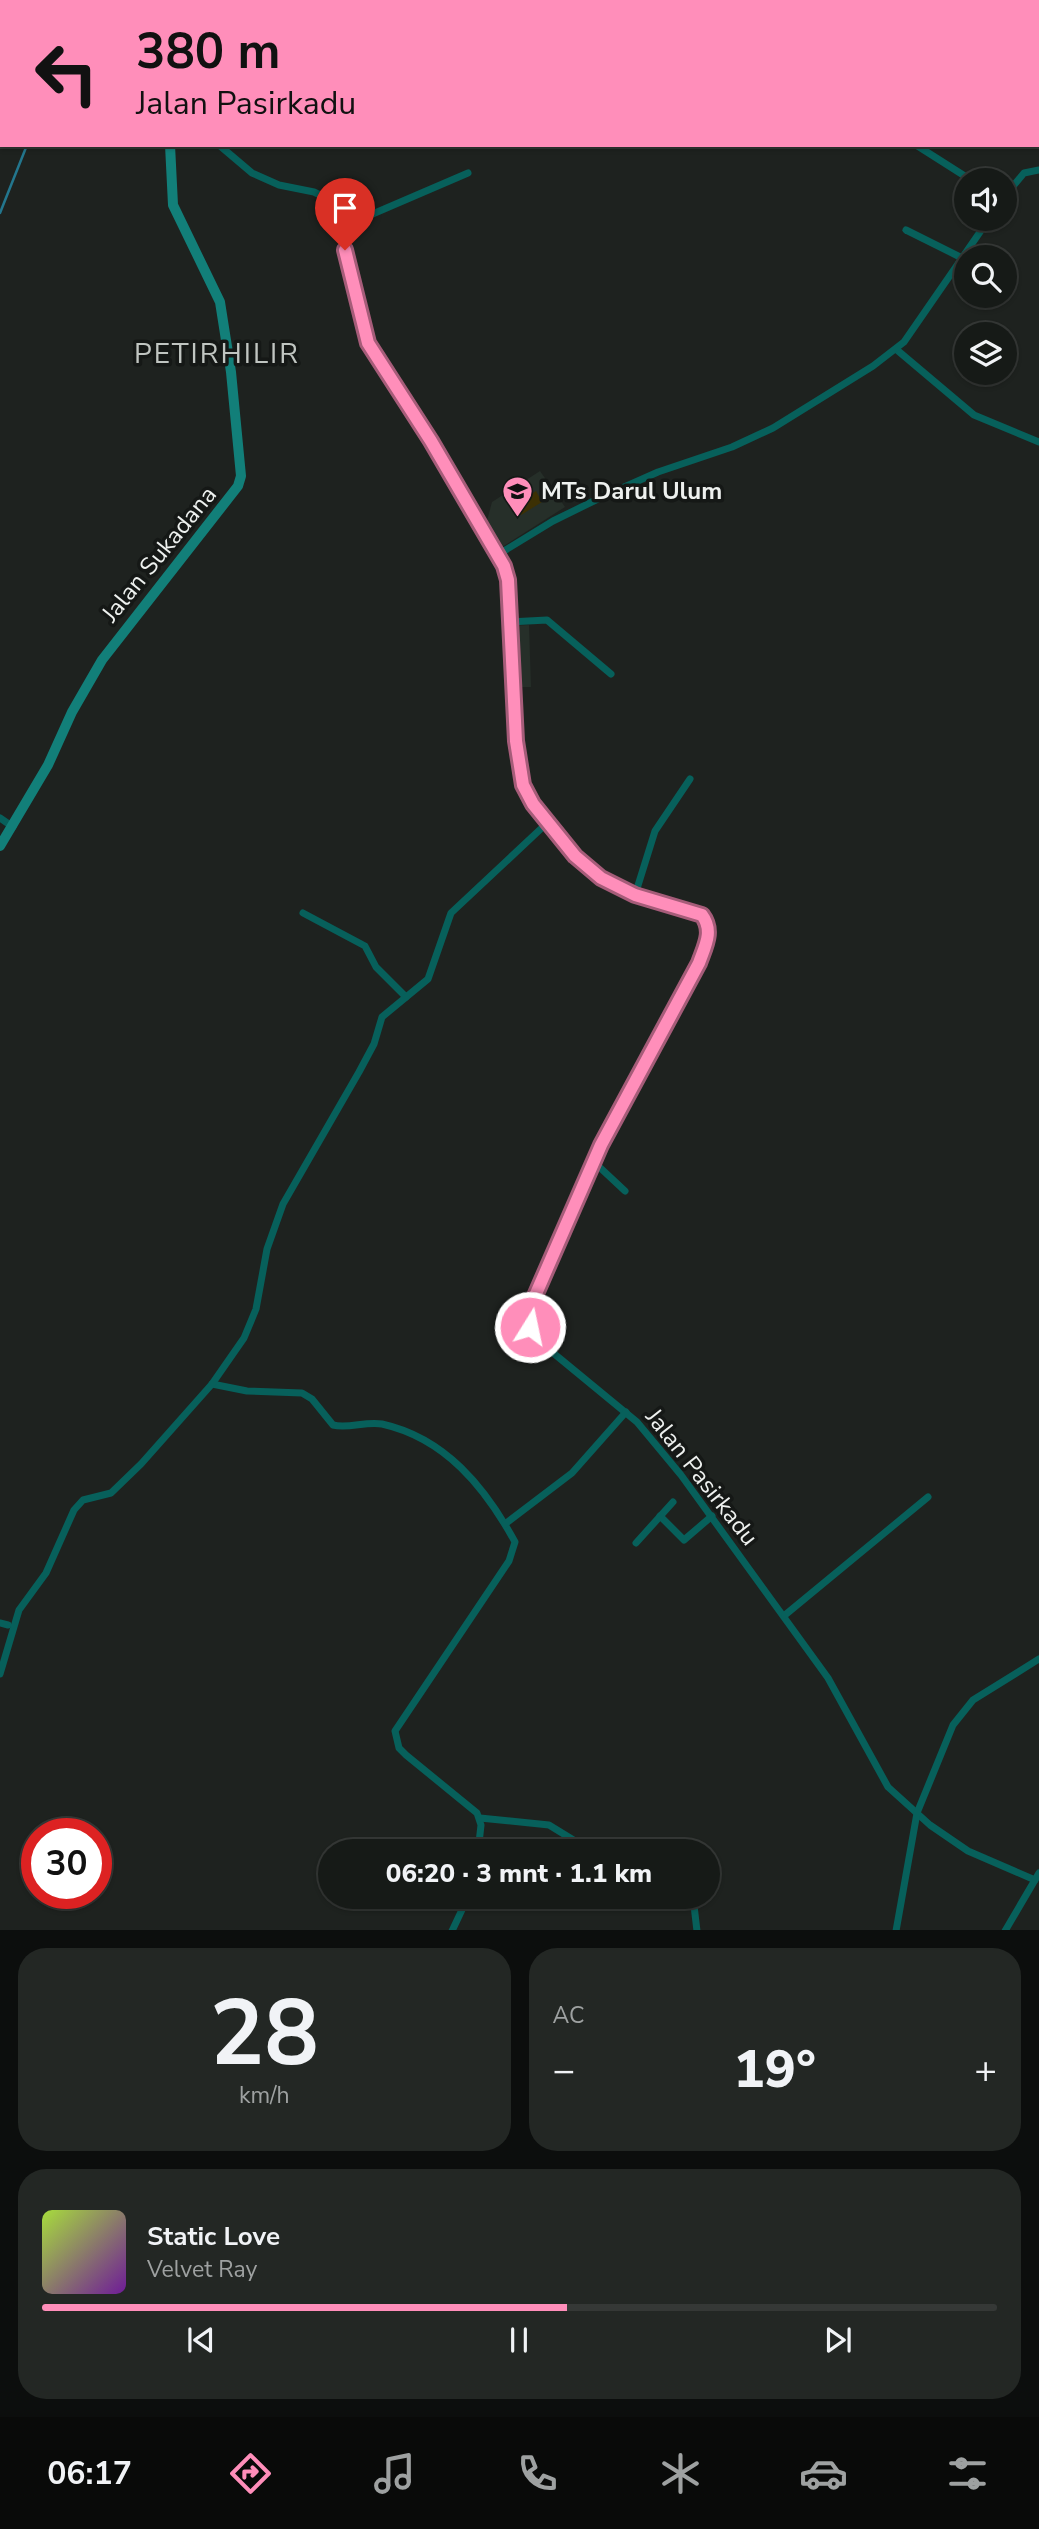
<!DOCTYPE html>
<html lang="id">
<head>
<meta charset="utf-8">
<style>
  body { margin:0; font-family:"Nunito Sans",sans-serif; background:#232724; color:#f1f3f6; height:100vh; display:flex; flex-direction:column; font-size:26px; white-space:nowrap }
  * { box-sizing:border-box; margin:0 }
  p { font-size:23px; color:#9ea1a1 }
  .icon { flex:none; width:38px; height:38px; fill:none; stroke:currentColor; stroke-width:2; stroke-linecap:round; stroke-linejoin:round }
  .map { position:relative; height:1930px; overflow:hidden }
  .side { display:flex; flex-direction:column; gap:18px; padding:18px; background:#0c0e0d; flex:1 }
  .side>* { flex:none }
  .top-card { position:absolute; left:0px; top:0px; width:1040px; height:147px; box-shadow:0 2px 5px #0004,0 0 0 2px #353836; background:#ff8eba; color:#111; overflow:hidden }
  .controls { position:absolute; left:954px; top:168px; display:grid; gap:14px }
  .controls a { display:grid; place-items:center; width:63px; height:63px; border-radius:50%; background:#161a17; box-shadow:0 2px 5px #0004,0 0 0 2px #353836; font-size:35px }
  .speed { position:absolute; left:21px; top:1818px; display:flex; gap:14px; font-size:35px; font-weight:700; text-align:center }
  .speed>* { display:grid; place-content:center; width:91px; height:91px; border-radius:50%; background:#161a17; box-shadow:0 2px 5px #0004,0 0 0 2px #353836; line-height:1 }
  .speed .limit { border:10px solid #d22; background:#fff; color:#111 }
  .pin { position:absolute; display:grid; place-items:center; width:60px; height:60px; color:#fff; margin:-72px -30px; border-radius:50% 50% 50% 0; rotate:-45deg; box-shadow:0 0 7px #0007 }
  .pin .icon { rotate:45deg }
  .me { position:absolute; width:77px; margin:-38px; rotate:10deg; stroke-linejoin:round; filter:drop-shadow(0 0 5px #0008) }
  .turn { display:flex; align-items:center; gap:24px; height:147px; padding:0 21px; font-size:32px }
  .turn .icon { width:91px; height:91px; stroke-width:2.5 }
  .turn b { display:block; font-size:49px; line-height:60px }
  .big { font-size:52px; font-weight:800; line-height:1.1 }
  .side .card { flex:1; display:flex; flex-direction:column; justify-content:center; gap:10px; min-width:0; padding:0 24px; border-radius:28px; background:#232724 }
  .side .dial { align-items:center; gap:0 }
  .dial b { font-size:91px; line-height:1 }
  .song { display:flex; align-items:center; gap:21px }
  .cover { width:84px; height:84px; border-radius:10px; background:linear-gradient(135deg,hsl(80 70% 55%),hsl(280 70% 35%)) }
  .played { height:7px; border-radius:4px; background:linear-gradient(90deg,#ff8eba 55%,#353836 55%) }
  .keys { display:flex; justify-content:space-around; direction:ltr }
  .heat { display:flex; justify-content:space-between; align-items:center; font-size:38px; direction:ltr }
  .side .tiles { flex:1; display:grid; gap:18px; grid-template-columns:1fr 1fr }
  .card:last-child { grid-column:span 2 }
  .trip { position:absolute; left:318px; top:1839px; width:402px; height:70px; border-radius:35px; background:#161a17; box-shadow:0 2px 5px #0004,0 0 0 2px #353836; font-weight:800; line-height:70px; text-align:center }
  .menu { display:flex; height:112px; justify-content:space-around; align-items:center; background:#090a09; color:#9ea1a1 }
  .menu .icon { width:49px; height:49px }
  .menu .selected { color:#ff8eba }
  .menu b { font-size:32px; color:#f1f3f6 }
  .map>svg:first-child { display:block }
  .built { fill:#262f29 }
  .green { fill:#3c3004 }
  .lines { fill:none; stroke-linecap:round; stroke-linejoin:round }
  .stream { stroke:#23768d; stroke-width:2.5 }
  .minor { stroke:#07605b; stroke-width:7 }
  .secondary { stroke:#127f79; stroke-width:10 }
  .route-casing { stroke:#a65c79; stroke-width:18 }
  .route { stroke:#ff8eba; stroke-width:12 }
  .labels { text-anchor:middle; stroke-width:7; stroke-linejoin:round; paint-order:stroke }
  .poi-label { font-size:24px; font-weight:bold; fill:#eef1ef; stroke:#151816; text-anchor:start }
  .street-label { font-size:24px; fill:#eef1ef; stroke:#151816 }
  .quarter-label { font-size:28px; letter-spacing:2px; fill:#c0c5c1; stroke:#151816 }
</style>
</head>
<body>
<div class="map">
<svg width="1039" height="1931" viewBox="0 0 1039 1931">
  <rect width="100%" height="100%" fill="#1e221f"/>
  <!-- built -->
  <g class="built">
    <polygon points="540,471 565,507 502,547 497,546 485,528 492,502"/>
    <polygon points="529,625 531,687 514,687 512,626"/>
  </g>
  <!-- green -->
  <polygon class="green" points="536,491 542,502 521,515 515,505"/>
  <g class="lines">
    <!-- stream -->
    <g class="stream">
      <polyline points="223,0 226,2"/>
      <polyline points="472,0 473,2"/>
      <polyline points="342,2 345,0"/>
      <polyline points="575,2 576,0"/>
      <polyline points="0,34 2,33"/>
      <polyline points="0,213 27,145"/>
    </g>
    <!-- minor -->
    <g class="minor">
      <polyline points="0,139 2,137"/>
      <path d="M219,145L252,173L279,185L314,192L326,198L340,228L368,343L499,554L507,580L516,741L522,785L533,804L575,856L601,878L635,895L702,915C714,931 705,946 699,963L602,1145L535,1296L529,1315L530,1327L535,1338L637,1422L681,1475L828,1678L888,1787L930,1825L968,1851L1035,1880"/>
      <polyline points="916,145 971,180"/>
      <polyline points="1004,197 1024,173 1039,170"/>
      <polyline points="340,228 468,173"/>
      <polyline points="906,230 964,259"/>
      <polyline points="897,350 974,415 1039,442"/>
      <polyline points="499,554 553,521 604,496 658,472 732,447 773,428 873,366 904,342 989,219"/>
      <polyline points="509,622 547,620 611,674"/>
      <polyline points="0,818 13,827"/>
      <polyline points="635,895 655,831 690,779"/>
      <polyline points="303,913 365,946 376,967 406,997"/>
      <polyline points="594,1162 625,1191"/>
      <path d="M212,1384L247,1391L302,1393L312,1399L333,1425C348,1429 366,1421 382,1424C445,1438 485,1487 515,1542L509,1561L395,1731L399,1748L406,1755L477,1813L481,1825L478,1852"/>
      <polyline points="660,1516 684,1540 712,1516"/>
      <polyline points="505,1524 572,1473 626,1412"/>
      <polyline points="636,1543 673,1502"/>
      <polyline points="785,1615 928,1497"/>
      <polyline points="0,1623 8,1625"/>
      <polyline points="0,1674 19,1610 46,1573 74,1510 83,1500 111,1493 141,1464 212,1384 244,1338 256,1309 267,1249 283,1204 359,1072 374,1044 382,1017 428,979 451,913 546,824"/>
      <polyline points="480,1818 549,1825 593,1852"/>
      <polyline points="693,1897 697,1931"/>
      <polyline points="452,1931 468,1897"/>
      <polyline points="896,1931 917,1813 953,1725 973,1700 1039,1659"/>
      <polyline points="1005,1931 1039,1873"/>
    </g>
    <!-- secondary -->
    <g class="secondary">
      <polyline points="205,0 205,2"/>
      <polyline points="0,846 48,765 72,712 102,660 238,486 241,476 231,372 220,302 173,205 170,145"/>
    </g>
  </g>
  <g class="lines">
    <defs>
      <path id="route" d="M345,250L368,343L431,441L504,566L508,580L516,741L523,785L533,804L575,856L601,878L635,895L702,915C714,931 705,946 699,963L601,1145L535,1296L529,1314L530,1327"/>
    </defs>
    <!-- route casing -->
    <use href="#route" class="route-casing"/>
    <!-- route -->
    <use href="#route" class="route"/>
  </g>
  <!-- icons -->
  <defs>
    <symbol id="school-pin" viewBox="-11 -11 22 30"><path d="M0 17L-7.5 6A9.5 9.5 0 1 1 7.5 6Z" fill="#ff8eba" stroke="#151816"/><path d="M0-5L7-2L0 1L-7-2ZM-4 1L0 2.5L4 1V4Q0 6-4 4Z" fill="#111"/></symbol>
  </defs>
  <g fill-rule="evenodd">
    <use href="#school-pin" x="500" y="474" width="35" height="47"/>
  </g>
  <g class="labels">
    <!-- poi labels -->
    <g class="poi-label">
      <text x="541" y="499">MTs Darul Ulum</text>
    </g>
    <!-- street labels -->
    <g class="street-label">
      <text transform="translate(159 554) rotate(-51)" y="8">Jalan Sukadana</text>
      <text transform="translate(702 1477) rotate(52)" y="8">Jalan Pasirkadu</text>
    </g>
    <!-- quarter labels -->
    <g class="quarter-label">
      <text x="217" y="363">PETIRHILIR</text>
    </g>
  </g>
</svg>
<div class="controls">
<a><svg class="icon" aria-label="sound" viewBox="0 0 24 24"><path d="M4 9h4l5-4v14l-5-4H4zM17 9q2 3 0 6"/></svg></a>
<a><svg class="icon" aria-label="search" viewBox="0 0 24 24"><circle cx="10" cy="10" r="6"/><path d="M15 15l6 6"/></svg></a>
<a><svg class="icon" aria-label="layers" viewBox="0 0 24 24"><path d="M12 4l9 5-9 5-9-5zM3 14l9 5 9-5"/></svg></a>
</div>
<div class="speed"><div class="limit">30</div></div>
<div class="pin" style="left:345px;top:250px;background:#d93025"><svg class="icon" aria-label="arrive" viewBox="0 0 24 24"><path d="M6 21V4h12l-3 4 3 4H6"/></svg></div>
<svg class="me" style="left:530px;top:1327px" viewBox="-20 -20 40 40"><circle r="17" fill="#ff8eba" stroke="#fff" stroke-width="3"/><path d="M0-11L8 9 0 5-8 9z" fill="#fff"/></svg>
<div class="trip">06:20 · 3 mnt · 1.1 km</div>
<div class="top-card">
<div class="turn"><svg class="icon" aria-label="left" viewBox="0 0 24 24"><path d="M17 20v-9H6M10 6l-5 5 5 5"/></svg><div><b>380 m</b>Jalan Pasirkadu</div></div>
</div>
</div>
<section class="side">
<div class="tiles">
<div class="card dial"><b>28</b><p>km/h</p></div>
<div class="card"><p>AC</p>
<div class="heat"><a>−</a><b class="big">19°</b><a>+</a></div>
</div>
<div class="card">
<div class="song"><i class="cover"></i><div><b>Static Love</b><p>Velvet Ray</p></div></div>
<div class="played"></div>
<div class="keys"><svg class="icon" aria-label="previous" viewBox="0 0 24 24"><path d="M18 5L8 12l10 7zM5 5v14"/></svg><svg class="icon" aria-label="pause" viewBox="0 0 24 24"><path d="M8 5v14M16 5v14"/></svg><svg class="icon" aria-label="next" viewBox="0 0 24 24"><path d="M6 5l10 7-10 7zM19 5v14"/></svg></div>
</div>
</div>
</section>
<nav class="menu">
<b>06:17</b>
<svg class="icon selected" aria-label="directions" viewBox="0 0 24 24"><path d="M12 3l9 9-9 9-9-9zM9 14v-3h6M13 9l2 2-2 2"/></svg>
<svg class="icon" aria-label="music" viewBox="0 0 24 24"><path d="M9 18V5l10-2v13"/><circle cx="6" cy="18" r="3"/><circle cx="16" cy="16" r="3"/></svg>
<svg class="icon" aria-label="phone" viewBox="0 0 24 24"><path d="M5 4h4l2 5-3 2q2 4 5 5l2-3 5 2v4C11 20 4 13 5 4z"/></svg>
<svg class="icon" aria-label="climate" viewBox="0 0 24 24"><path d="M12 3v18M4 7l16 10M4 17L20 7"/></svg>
<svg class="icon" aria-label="car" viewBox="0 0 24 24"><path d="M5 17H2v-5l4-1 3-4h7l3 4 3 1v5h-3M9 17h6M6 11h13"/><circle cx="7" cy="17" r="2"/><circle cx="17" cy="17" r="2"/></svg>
<svg class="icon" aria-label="filters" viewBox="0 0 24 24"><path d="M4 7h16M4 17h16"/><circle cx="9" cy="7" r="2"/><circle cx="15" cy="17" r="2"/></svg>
</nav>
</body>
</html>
